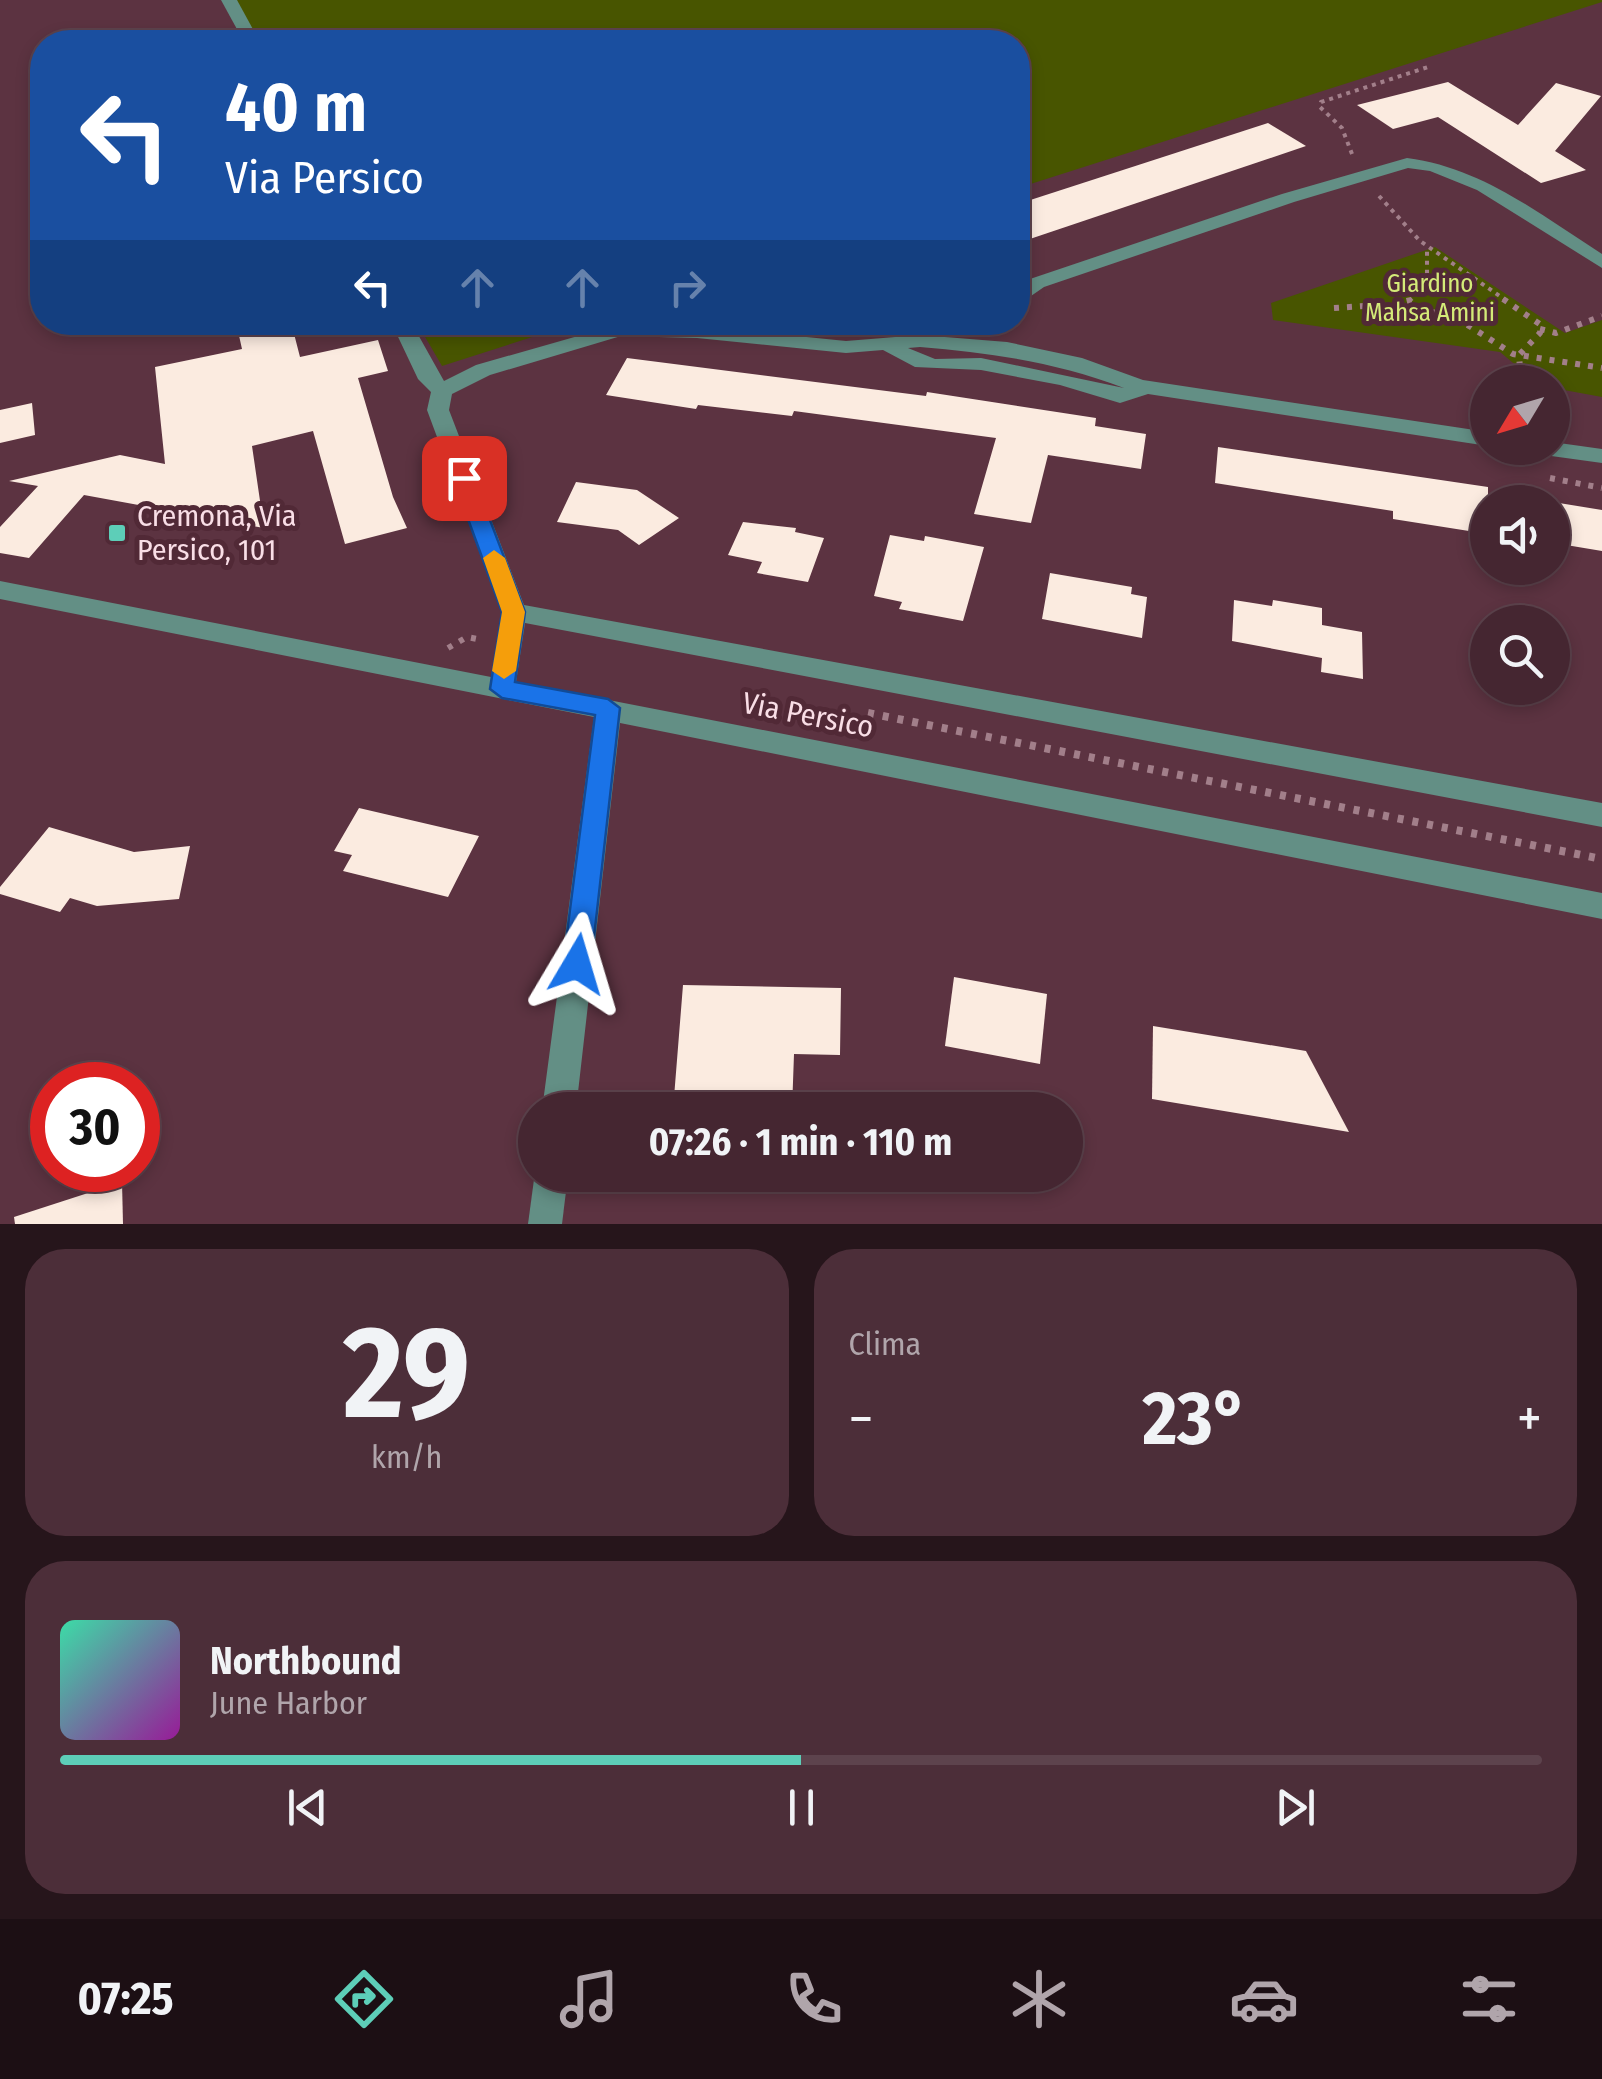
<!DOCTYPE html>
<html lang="it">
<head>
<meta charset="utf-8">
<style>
  body { margin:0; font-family:"Fira Sans Condensed",sans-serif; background:#4c2e39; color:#f1f3f6; height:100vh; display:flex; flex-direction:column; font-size:38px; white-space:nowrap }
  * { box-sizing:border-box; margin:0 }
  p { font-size:32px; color:#b0a5ab }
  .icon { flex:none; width:55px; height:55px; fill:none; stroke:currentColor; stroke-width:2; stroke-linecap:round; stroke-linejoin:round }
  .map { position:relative; height:1224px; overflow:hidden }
  .side { display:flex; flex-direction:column; gap:25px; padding:25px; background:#26151b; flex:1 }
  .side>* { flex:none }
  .hud { position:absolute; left:30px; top:30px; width:1000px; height:305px; border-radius:40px; box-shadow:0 5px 15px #0003,0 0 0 2px #5d434d; background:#1a4fa0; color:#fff; overflow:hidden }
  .needle { width:65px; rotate:232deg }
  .controls { position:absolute; left:1470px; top:365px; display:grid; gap:20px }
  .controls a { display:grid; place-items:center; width:100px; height:100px; border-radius:50%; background:#452631; box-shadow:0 5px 15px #0003,0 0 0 2px #5d434d; font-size:50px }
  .speed { position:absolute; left:30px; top:1062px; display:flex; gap:20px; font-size:50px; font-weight:700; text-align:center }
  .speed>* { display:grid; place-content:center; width:130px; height:130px; border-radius:50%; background:#452631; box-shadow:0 5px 15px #0003,0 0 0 2px #5d434d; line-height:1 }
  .speed .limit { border:15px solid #d22; background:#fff; color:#111 }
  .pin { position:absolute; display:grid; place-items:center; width:85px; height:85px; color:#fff; margin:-42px; border-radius:20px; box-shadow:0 5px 15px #0006 }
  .me { position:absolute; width:110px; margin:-55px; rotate:7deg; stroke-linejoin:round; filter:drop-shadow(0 0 8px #0008) }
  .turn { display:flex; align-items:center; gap:35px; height:210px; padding:0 30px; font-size:45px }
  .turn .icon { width:130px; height:130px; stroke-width:2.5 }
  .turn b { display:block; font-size:70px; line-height:85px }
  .lanes { display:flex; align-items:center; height:95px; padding:0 30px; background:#0003; justify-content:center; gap:50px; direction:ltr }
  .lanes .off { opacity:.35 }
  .big { font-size:75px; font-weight:700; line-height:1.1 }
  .side .widget { flex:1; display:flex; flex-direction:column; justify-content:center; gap:15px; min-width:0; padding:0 35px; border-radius:40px; background:#4c2e39 }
  .side .dial { align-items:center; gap:0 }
  .dial b { font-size:130px; line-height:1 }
  .song { display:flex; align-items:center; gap:30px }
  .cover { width:120px; height:120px; border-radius:15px; background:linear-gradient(135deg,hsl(160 70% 55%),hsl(300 70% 35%)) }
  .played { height:10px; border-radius:5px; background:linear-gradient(90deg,#5dceb8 50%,#5d434d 50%) }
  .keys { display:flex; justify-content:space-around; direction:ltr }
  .heat { display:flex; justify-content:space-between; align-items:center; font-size:55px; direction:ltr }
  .side .tiles { flex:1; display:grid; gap:25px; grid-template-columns:1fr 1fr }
  .widget:last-child { grid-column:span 2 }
  .trip { position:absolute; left:518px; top:1092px; width:565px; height:100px; border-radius:50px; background:#452631; box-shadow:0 5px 15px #0003,0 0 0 2px #5d434d; font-weight:700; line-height:100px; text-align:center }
  .dock { display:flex; height:160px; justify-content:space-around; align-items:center; background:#1c0f14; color:#b0a5ab }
  .dock .icon { width:70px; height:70px }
  .dock .on { color:#5dceb8 }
  .dock b { font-size:45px; color:#f1f3f6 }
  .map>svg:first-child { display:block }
  .green { fill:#485500 }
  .building { fill:#fbebe0 }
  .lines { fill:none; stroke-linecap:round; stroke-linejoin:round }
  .path-far2 { stroke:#a27f8a; stroke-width:4; stroke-dasharray:4 5; stroke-linecap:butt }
  .path-far1 { stroke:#a27f8a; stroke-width:6; stroke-dasharray:5 8; stroke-linecap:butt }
  .path { stroke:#a27f8a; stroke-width:8; stroke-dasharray:6 9; stroke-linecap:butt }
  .minor { fill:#638f85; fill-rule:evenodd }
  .route { fill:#1a73e8; stroke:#114b97; stroke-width:2.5 }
  .slow { fill:#f59e0b }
  .poi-dot { fill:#5dceb8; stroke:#512936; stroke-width:4 }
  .labels { text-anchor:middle; stroke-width:10; stroke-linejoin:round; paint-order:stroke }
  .far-park-label { font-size:25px; fill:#d4eb78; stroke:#512936 }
  .poi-label { font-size:30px; fill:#f9dee6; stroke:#512936; text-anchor:start }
  .street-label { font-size:30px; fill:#f9dee6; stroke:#512936 }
</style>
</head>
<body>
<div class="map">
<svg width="1602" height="1224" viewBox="0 0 1602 1224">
  <rect width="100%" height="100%" fill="#5c3341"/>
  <!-- green -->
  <g class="green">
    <polygon points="232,0 1602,0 1602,2 1018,188 1018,42 256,42"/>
    <polygon points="1435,247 1565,333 1602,320 1602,397 1553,388 1552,382 1536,382 1500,352 1273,320 1271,303"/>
    <polygon points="417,323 576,323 442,366"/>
  </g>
  <!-- building -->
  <g class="building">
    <polygon points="1448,82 1518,125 1556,83 1601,96 1555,151 1586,170 1541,183 1438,117 1393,129 1357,105"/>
    <polygon points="1268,123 1306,146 1018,243 1018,204"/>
    <polygon points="236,322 291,322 300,357 378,340 388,371 358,378 393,497 407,528 345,544 313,431 252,446 264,528 84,495 29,558 0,553 0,527 38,486 9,481 120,455 165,464 155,367 242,349"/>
    <polygon points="627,358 926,396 927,392 1096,418 1095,426 1146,434 1141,469 1048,455 1031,523 974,514 996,438 794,411 792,416 698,405 696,409 606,395"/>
    <polygon points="32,403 35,435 0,443 0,410"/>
    <polygon points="1218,447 1488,487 1488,534 1393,519 1393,511 1215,483"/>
    <polygon points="576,482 637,490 679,518 639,545 618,530 557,522"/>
    <polygon points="1559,503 1602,510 1602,551 1566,545"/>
    <polygon points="743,522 796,528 795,532 824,538 808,582 757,573 762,562 728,555"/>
    <polygon points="890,535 924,541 925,536 984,547 963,621 899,609 902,602 874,596"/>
    <polygon points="1050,573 1132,587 1131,594 1147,597 1142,638 1042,619"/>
    <polygon points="1234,600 1272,606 1273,600 1322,608 1322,625 1362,632 1363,679 1321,672 1322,658 1232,641"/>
    <polygon points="359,808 479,836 448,897 343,871 352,855 334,851"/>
    <polygon points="49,827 134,852 190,846 179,899 97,906 70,898 60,912 0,894 0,887"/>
    <polygon points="954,977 1047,994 1040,1064 945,1046"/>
    <polygon points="683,985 841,988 840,1055 794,1054 792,1110 673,1110"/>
    <polygon points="1153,1026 1306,1051 1349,1132 1152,1099"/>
    <polygon points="122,1182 123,1224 15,1224 14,1217"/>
  </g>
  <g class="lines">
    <!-- path-far2 -->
    <g class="path-far2">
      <polyline points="1352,154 1342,128 1320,107 1321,102 1431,66"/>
      <polyline points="1379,196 1420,241 1507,301"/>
      <polyline points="1409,301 1427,287 1427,247"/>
    </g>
    <!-- path-far1 -->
    <g class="path-far1">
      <polyline points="1503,299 1541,325 1540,333 1519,355 1521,382"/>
      <polyline points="1394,304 1415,299"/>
      <polyline points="1380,305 1452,315 1513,354 1602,368"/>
      <polyline points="1334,308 1381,305"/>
      <polyline points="1540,329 1556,333 1602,316"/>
      <polyline points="1550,478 1602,488"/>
      <polyline points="448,648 467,637 477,639"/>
    </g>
    <!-- path -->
    <polyline class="path" points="868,713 1602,859"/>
    <!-- minor -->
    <g class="minor">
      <polygon points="221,0 237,0 260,42 244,42"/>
      <path d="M1407,158C1483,168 1539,214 1602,254V268L1477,190L1430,171L1408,168L1294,202L1044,287L1031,296L1025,316L1018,318V288L1030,279L1282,194Z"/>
      <path d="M391,322H411L444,381L476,365L620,324L697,326L846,341L920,335L1007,342L1082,358L1143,380L1488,432V446L1148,394L1120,403L1060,385L981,370L915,367L883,350L846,353L697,338L621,336L490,375L452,394L449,410L524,605L1602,803V827L525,623L516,682L1602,893V919L620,723L576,1110H542L594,717L0,599V581L491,677L502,612L427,410L431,392L418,379ZM920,347C992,353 1056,362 1124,388L981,358L935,359L908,348Z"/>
      <polygon points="1552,442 1602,449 1602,463 1544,455 1533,448 1552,448"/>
      <polygon points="535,1172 568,1175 562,1224 528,1224"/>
    </g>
  </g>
  <!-- route -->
  <polygon class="route" points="464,471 474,478 525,612 515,682 608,699 620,708 591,964 587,973 577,976 567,973 563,964 595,715 502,698 490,689 502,612 453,478"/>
  <!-- slow -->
  <polygon class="slow" points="494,550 505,558 525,612 516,671 504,679 492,671 502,612 483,558"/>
  <!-- markers -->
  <rect class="poi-dot" x="107" y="523" width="20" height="20" rx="5"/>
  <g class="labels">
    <!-- far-park labels -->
    <g class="far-park-label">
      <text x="1430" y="292">Giardino<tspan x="1430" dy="29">Mahsa Amini</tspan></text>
    </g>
    <!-- poi labels -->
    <g class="poi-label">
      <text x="137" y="526">Cremona, Via<tspan x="137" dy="34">Persico, 101</tspan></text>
    </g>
    <!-- street labels -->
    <g class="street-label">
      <text transform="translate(808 715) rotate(11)" y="10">Via Persico</text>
    </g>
  </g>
</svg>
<div class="controls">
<a><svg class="needle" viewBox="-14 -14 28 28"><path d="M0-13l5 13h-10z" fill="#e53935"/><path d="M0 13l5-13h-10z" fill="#b0a5ab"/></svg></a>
<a><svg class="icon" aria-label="sound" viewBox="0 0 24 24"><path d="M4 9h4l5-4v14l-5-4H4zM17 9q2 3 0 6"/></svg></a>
<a><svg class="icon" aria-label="search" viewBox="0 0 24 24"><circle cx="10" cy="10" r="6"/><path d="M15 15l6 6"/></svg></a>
</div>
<div class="speed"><div class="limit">30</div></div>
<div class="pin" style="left:464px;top:478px;background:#d93025"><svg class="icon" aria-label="arrive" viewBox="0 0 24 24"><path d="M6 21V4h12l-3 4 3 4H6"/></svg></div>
<svg class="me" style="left:577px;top:964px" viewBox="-20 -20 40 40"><path d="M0-17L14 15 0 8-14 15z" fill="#1a73e8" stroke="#fff" stroke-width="4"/></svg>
<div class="trip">07:26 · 1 min · 110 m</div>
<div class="hud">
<div class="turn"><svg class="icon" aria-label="left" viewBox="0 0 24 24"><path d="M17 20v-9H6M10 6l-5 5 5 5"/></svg><div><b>40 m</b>Via Persico</div></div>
<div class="lanes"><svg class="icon" aria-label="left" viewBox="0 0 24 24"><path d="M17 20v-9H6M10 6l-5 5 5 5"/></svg><svg class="icon off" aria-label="ahead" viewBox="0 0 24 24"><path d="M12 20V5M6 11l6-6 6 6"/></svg><svg class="icon off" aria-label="ahead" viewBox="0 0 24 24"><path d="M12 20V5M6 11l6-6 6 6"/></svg><svg class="icon off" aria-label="right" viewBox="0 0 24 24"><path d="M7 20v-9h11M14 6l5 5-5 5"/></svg></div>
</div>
</div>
<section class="side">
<div class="tiles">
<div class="widget dial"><b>29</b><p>km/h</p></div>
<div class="widget"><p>Clima</p>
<div class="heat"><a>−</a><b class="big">23°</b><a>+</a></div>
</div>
<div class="widget">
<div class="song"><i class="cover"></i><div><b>Northbound</b><p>June Harbor</p></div></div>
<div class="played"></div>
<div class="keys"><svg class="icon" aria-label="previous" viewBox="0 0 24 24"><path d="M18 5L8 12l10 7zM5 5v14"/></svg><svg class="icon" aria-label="pause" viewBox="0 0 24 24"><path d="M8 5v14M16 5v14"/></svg><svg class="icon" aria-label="next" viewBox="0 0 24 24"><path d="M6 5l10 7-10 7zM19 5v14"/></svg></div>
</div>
</div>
</section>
<nav class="dock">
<b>07:25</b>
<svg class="icon on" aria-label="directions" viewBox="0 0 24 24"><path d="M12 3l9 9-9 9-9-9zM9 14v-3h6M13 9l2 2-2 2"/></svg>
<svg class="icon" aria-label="music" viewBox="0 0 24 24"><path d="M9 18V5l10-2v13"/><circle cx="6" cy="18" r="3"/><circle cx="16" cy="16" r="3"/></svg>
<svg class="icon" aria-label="phone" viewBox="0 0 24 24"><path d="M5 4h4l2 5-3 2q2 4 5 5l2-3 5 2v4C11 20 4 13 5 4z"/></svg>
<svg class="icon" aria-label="climate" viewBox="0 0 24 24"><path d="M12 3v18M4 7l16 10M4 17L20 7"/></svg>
<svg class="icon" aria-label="car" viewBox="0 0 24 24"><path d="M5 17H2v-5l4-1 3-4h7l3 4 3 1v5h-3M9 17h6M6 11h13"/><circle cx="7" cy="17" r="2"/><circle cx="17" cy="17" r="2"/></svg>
<svg class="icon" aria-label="filters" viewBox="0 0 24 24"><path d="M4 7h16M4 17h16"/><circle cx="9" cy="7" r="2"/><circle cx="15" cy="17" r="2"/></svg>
</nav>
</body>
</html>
